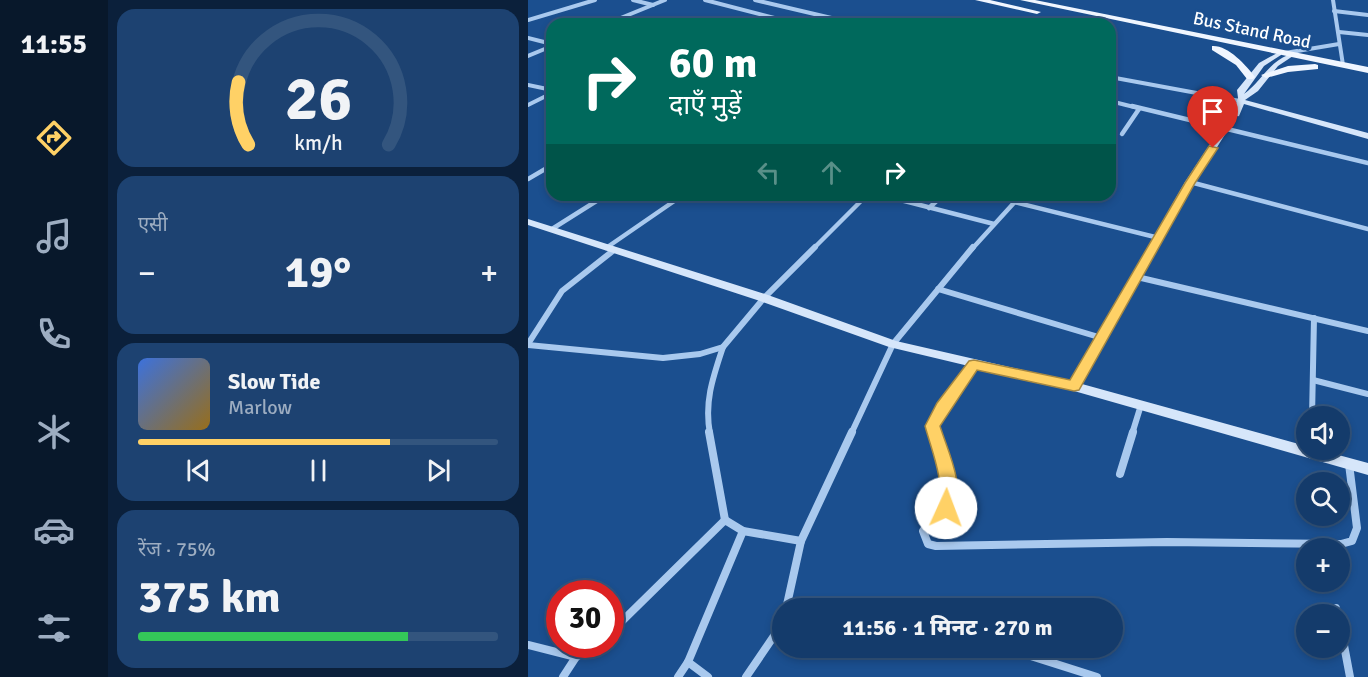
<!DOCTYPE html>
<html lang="hi">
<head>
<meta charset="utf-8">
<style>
  body { margin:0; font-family:Signika,"Noto Sans Devanagari",sans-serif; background:#1d4271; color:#f1f3f6; height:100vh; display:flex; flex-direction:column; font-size:22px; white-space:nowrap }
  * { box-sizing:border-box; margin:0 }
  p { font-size:20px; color:#9dadc1 }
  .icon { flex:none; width:33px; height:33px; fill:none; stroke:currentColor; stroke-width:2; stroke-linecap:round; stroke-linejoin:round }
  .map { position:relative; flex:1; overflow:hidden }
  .side { display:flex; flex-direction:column; gap:9px; padding:9px; background:#0b203b; width:420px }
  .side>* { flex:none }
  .banner { position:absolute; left:18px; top:18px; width:570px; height:183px; border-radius:18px; box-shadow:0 3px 9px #0003,0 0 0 2px #33557e; background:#00695c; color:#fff; overflow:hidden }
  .buttons { position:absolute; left:768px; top:406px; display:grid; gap:12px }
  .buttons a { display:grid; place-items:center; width:54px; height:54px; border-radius:50%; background:#143b6b; box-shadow:0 3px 9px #0003,0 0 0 2px #33557e; font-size:30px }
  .speed { position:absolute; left:18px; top:580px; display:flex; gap:12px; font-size:30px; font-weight:700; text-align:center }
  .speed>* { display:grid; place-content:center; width:78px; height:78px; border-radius:50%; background:#143b6b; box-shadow:0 3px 9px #0003,0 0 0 2px #33557e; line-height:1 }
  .speed .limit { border:9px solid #d22; background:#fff; color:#111 }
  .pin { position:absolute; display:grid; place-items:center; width:51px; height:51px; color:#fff; margin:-62px -26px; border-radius:50% 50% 50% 0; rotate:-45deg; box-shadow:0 0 6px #0007 }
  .pin .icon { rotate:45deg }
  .me { position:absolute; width:66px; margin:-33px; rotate:2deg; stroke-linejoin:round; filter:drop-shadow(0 0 4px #0008) }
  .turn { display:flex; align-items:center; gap:21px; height:126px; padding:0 24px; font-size:27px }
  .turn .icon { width:78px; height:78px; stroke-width:2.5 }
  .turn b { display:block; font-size:42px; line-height:51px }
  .lanes { display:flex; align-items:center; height:57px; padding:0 24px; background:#0003; justify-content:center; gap:30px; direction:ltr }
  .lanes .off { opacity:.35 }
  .big { font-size:45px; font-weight:800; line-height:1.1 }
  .side .card { flex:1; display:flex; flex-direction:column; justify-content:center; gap:9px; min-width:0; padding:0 21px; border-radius:18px; background:#1d4271 }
  .side .dial { align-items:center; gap:0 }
  .dial svg { height:156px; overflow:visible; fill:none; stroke:#33557e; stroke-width:7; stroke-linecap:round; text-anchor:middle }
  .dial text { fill:#f1f3f6; stroke:none }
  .song { display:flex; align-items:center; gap:18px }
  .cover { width:72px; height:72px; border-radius:9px; background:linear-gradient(135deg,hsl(220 70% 55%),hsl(40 70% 35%)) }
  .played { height:6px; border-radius:3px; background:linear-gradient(90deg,#ffd166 70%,#33557e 70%) }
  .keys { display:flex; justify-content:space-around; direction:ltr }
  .heat { display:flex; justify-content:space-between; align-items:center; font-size:33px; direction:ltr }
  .charge { height:9px; border-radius:4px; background:linear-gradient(90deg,#34c759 75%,#33557e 0) }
  .trip { position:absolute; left:244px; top:598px; width:351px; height:60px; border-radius:30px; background:#143b6b; box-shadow:0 3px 9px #0003,0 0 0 2px #33557e; font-weight:800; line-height:60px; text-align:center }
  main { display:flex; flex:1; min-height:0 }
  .tab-bar { display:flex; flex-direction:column; width:108px; justify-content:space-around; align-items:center; background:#08182b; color:#9dadc1 }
  .tab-bar .icon { width:42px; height:42px }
  .tab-bar .on { color:#ffd166 }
  .tab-bar b { font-size:27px; color:#f1f3f6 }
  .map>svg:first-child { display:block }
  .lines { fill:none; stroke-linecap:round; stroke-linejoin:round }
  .secondary-tunnel { stroke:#3d69a0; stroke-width:9; stroke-dasharray:9 4.5; stroke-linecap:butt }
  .street-far3 { stroke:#a9c9ee; stroke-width:4 }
  .street-far2 { stroke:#a9c9ee; stroke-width:4.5 }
  .street-far1 { stroke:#a9c9ee; stroke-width:6 }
  .street { stroke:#a9c9ee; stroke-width:8 }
  .secondary { fill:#d6e6fa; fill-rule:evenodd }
  .primary { fill:#f0f6ff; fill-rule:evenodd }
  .route { fill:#ffd166; stroke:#a68842; stroke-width:1.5 }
  .labels { text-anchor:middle; stroke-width:6; stroke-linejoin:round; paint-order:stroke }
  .far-street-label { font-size:18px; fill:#fff; stroke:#1b4f8f }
</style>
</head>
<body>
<main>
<nav class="tab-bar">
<b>11:55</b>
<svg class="icon on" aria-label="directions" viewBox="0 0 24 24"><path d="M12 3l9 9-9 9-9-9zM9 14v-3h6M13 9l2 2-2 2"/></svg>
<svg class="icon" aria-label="music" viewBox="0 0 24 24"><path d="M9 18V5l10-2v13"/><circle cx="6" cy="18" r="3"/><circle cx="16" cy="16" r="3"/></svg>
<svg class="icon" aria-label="phone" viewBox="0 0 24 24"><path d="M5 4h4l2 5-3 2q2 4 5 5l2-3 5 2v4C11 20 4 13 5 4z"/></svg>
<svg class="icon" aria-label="climate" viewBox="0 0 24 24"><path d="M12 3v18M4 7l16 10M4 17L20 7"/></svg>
<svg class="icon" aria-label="car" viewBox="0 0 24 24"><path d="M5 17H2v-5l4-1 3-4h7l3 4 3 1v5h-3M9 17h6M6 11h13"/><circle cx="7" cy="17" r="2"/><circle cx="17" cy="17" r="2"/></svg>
<svg class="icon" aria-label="filters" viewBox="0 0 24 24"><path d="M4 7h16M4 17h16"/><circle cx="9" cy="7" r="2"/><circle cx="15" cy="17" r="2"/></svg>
</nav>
<section class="side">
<div class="card dial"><svg viewBox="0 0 100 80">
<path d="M14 69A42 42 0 1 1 86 69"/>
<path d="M14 69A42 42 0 0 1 9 37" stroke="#ffd166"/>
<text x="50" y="56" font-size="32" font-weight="700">26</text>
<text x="50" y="72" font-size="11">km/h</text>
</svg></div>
<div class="card"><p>एसी</p>
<div class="heat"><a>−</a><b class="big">19°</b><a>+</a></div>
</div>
<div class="card">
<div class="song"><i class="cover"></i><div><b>Slow Tide</b><p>Marlow</p></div></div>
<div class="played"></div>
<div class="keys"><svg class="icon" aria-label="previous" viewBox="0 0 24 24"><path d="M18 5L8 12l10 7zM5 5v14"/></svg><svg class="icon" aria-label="pause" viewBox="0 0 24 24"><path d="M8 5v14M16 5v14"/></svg><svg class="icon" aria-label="next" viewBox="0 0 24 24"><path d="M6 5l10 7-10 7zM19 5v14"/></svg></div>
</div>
<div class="card"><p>रेंज · 75%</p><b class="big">375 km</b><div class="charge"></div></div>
</section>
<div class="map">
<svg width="840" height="677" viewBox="0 0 840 677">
  <rect width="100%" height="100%" fill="#1b4f8f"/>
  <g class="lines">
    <!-- secondary-tunnel -->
    <polyline class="secondary-tunnel" points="699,125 708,114"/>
    <!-- street-far3 -->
    <g class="street-far3">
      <polyline points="105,0 125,5"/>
      <polyline points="177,0 270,24"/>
      <polyline points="227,0 329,24"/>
      <polyline points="805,0 815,65"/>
      <polyline points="806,11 840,15"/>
      <polyline points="0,20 67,0"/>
      <polyline points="78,24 137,0"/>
      <polyline points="811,32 840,35"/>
      <polyline points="0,38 24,44"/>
      <polyline points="757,53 811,44"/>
      <polyline points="0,56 24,46"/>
      <polyline points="582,77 712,101"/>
      <polyline points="0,85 24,90"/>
      <polyline points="582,101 610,108"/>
      <polyline points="0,105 24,93"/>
    </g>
    <!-- street-far2 -->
    <g class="street-far2">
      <polyline points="604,106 840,163"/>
      <polyline points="594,134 611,109"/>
      <polyline points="0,179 24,165"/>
      <polyline points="662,182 840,229"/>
      <polyline points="353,195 466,224"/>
      <polyline points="486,202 631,238"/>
      <polyline points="401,208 415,195"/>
      <polyline points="24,229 78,195"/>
      <polyline points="78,248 155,195"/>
      <polyline points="285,249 339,195"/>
      <polyline points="444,249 493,195"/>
    </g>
    <!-- street-far1 -->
    <g class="street-far1">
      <polyline points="609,277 840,331"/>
      <polyline points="410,289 574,338"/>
      <polyline points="0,344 34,291 86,250"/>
      <polyline points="0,345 135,358 172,354 195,347 236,298 287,247"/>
      <polyline points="785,380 840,394"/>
      <polyline points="784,417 786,318"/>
      <path d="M182,434C176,402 185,377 195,347"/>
      <polyline points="323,434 365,344 445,247"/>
      <path d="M405,434C402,415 434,381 446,365"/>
      <polyline points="604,434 613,405"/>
    </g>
    <!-- street -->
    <g class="street">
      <polyline points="181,432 197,520"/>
      <path d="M405,432C410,454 431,485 418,507C413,517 401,521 395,531L400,544L408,546L639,542L813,544L824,541L829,528L821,464"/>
      <polyline points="592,474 605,432"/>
      <polyline points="808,608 810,615"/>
      <polyline points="258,609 273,541 324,432"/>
      <path d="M291,609C314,599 333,602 356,609"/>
      <polyline points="812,624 822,677"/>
      <polyline points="82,633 197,520 215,531 273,541"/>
      <polyline points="0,645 48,657 69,645"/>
      <polyline points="478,648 569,677"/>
      <polyline points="160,662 180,677"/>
      <polyline points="35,677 48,657"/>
      <polyline points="150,677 160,662 215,531"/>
      <polyline points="218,677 250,630 255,617"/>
    </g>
    <!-- secondary -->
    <g class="secondary">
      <path d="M751,52L753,53V55L736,66L716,94C733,82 740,63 760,55L765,56L750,66L730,91L717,100L840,133V139L716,104L711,116H705L704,114L710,98L709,90L731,63Z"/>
      <polygon points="696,123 703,125 667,182 554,384 778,446 778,450 792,450 840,463 840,475 546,391 361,347 232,301 0,225 0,219 240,295 368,341 543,381 657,182"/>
    </g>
    <!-- primary -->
    <g class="primary">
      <polygon points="447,0 462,0 513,12 509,14"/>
      <polygon points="492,0 507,0 840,67 840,73"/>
      <path d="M684,46C700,45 718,65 727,77L725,79H719L708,65L684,50Z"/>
      <polygon points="787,64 790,65 790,69 760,72 738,78 733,75 760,66"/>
    </g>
  </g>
  <!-- route -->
  <path class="route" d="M681,146L690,148L667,183L551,390L546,391L449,370L412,426C420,452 438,486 425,513H412L410,508C417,481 404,452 397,426L409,403L441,361L446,360L542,380L657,183Z"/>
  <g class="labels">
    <!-- far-street labels -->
    <g class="far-street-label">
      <text transform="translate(724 30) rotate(12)" y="6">Bus Stand Road</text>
    </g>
  </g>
</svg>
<div class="buttons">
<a><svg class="icon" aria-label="sound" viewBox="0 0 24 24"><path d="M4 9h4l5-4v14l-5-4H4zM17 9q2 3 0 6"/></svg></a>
<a><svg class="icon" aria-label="search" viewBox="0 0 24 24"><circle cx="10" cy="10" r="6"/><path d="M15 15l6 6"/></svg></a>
<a>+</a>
<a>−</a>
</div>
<div class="speed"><div class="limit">30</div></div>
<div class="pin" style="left:685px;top:148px;background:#d93025"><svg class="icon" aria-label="arrive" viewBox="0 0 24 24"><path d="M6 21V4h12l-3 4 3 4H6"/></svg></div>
<svg class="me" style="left:418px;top:508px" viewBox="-20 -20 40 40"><circle r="19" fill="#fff"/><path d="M0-13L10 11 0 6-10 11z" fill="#ffd166"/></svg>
<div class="trip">11:56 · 1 मिनट · 270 m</div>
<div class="banner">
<div class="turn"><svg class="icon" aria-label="right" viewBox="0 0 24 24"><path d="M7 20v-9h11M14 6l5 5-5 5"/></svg><div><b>60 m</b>दाएँ मुड़ें</div></div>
<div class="lanes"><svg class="icon off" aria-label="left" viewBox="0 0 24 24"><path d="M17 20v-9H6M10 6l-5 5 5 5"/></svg><svg class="icon off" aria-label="ahead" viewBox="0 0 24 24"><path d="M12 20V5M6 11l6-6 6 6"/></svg><svg class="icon" aria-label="right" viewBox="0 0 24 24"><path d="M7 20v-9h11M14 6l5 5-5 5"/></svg></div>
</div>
</div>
</main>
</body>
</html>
